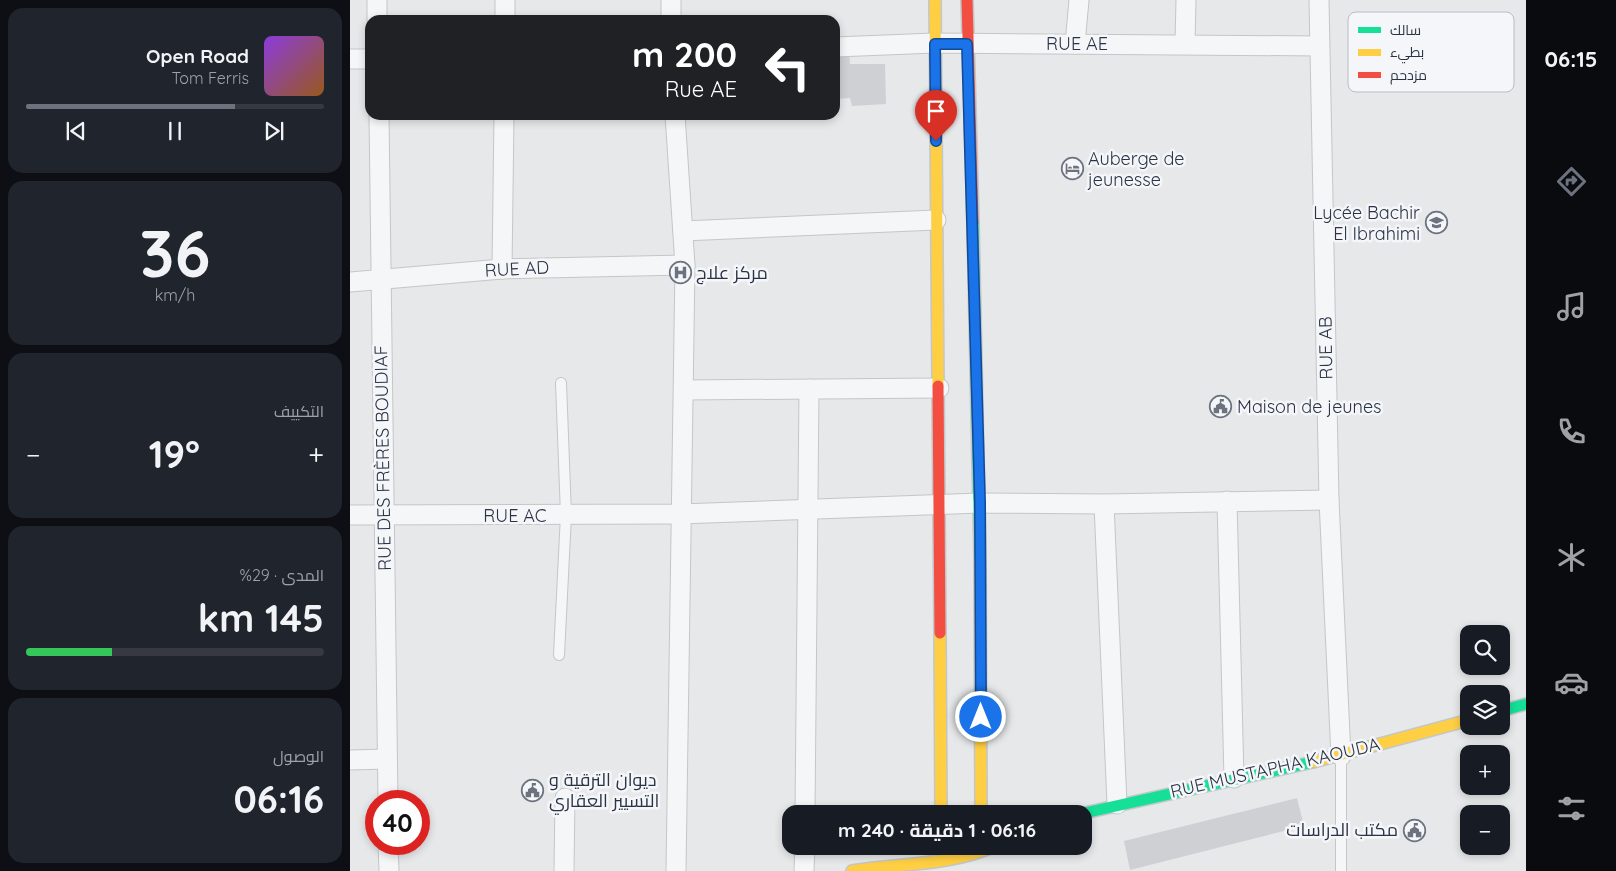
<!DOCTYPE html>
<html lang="ar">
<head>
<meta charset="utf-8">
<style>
  body { margin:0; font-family:Quicksand,Cairo,sans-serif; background:#20242c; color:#f1f3f6; direction:rtl; height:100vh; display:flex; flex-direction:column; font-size:19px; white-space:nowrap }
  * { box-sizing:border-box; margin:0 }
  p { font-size:16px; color:#9ea1a6 }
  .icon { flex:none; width:28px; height:28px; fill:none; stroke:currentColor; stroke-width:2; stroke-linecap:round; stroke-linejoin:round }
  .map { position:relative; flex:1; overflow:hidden; direction:ltr }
  .side { display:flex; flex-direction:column; gap:8px; padding:8px; background:#0d0f14; width:350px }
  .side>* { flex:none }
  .top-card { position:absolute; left:15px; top:15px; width:475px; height:105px; border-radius:15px; box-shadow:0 2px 8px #0003; direction:rtl; background:#202124; color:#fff; overflow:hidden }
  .tools { position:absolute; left:1110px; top:625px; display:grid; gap:10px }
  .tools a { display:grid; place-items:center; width:50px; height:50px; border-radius:10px; background:#171b24; box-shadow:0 2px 8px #0003; font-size:25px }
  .speed { position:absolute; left:15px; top:790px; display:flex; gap:10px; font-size:25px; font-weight:700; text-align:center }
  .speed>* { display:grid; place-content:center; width:65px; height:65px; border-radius:50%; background:#171b24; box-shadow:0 2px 8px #0003; line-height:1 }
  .speed .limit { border:8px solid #d22; background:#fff; color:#111 }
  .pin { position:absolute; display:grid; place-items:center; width:42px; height:42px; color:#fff; margin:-51px -21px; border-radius:50% 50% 50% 0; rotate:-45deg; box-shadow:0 0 5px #0007 }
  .pin .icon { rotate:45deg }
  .me { position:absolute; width:55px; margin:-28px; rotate:0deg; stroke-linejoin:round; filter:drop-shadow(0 0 4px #0008) }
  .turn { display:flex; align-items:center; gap:18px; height:105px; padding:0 20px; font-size:22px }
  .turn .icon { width:65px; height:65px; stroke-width:2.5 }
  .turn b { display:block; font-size:35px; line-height:42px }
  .big { font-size:38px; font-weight:700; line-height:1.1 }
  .side .card { flex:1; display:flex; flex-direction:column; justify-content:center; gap:8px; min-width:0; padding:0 18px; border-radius:15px; background:#20242c }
  .side .dial { align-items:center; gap:0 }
  .dial b { font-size:65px; line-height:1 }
  .song { display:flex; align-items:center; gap:15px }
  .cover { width:60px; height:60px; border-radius:8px; background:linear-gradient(135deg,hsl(270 70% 55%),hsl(30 70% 35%)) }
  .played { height:5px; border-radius:2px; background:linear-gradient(90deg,#6c737f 70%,#363941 70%) }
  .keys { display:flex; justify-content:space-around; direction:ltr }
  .heat { display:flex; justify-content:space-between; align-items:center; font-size:28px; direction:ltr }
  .charge { height:8px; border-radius:4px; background:linear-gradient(90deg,#34c759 29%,#363941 0) }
  .trip { position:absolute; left:432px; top:805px; width:310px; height:50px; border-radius:15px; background:#171b24; box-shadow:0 2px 8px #0003; font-weight:700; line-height:50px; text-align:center; direction:rtl }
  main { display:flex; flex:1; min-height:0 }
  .tab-bar { display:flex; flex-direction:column; width:90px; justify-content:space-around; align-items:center; background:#090b0e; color:#9ea1a6 }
  .tab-bar .icon { width:35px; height:35px }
  .tab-bar .on { color:#6c737f }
  .tab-bar b { font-size:22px; color:#f1f3f6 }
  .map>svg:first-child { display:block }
  .building { fill:#ced0d3 }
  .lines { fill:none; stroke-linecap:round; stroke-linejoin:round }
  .lane-casing { stroke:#c4c6c8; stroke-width:12 }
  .street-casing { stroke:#c4c6c8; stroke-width:21 }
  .fast-casing { stroke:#c4c6c8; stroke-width:14 }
  .slow-casing { stroke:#c4c6c8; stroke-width:14 }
  .jam-casing { stroke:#c4c6c8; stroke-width:14 }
  .lane { stroke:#f5f6f7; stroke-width:10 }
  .street { stroke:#f5f6f7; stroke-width:19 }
  .fast { stroke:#16e098; stroke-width:11 }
  .slow { stroke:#ffcf43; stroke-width:11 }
  .jam { stroke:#f24e42; stroke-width:11 }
  .route-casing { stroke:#114b97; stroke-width:12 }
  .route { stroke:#1a73e8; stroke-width:9 }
  .labels { text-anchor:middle; stroke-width:5; stroke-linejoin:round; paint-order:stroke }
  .street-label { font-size:18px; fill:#2b3445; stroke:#f4f6f9 }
  .poi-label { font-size:18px; fill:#2b3445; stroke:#f4f6f9; text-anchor:start }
  .key { fill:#f4f6f9; stroke:#b8bcc3; stroke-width:1 }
  .key-label { font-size:14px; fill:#2b3445 }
</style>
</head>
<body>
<main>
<nav class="tab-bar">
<b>06:15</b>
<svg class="icon on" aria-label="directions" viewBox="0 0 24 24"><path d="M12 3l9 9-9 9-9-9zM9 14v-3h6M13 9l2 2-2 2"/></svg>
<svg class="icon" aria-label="music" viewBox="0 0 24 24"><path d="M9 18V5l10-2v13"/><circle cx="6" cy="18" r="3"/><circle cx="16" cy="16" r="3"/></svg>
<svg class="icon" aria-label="phone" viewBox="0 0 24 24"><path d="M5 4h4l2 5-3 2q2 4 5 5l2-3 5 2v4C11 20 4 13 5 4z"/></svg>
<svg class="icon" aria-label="climate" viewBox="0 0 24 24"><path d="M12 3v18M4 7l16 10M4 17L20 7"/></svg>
<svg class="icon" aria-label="car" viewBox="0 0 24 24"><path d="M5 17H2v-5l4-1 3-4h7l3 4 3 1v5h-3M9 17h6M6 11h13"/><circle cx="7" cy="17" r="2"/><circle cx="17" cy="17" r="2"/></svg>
<svg class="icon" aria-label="filters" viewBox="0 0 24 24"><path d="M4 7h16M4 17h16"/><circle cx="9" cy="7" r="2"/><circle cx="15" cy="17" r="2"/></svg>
</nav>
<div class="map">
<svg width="1176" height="871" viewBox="0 0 1176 871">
  <rect width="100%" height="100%" fill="#e6e8ea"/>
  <!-- building -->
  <g class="building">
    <polygon points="485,50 499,50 500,64 535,64 536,104 502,106 500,98 485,99"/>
    <polygon points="947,798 954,826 780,870 774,841"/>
  </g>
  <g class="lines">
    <defs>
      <g id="lane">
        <polyline points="209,655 216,515 211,383"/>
        <polyline points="991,871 991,757"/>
      </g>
      <g id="street">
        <polyline points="27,0 27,20"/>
        <polyline points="155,0 155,20"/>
        <polyline points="969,0 979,500 991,756"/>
        <polyline points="321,20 321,0"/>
        <polyline points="725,44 729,0"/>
        <polyline points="835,44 836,0"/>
        <polyline points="485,47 585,43 969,46"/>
        <polyline points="0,59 20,59"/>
        <polyline points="29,115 38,801"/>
        <polyline points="325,115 335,265 326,871"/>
        <polyline points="333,231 586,220"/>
        <polyline points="152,269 154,115"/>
        <polyline points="0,282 152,269 335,265"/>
        <polyline points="334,390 589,388"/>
        <polyline points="877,501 884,778"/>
        <polyline points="754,504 767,804"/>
        <polyline points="0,515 330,514 630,503 754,504 979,500"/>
        <polyline points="0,760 37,759"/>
        <polyline points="455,814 459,389"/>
        <polyline points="38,844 39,871"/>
        <polyline points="214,871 215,798"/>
        <polyline points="454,871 455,846"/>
      </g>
      <g id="fast">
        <polyline points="623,222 630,558"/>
        <polyline points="1151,711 1176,704"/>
        <polyline points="730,814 963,762"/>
      </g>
      <g id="slow">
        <polyline points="585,0 588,386"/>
        <polyline points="630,558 631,814"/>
        <polyline points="590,633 591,814"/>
        <polyline points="963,762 1119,720"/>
        <path d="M502,871C551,863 599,866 645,846"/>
      </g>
      <g id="jam">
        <polyline points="617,0 623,222"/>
        <polyline points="588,386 590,633"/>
      </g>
    </defs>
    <!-- lane casing -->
    <use href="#lane" class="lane-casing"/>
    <!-- street casing -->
    <use href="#street" class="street-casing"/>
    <!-- fast casing -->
    <use href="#fast" class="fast-casing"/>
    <!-- slow casing -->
    <use href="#slow" class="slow-casing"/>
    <!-- jam casing -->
    <use href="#jam" class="jam-casing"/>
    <!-- lane -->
    <use href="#lane" class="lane"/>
    <!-- street -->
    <use href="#street" class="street"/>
    <!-- fast -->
    <use href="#fast" class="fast"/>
    <!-- slow -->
    <use href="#slow" class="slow"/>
    <!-- jam -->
    <use href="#jam" class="jam"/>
  </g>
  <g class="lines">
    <defs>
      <polyline id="route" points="586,141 585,44 617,44 630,503 631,717"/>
    </defs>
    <!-- route casing -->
    <use href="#route" class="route-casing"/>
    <!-- route -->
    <use href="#route" class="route"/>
  </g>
  <!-- icons -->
  <defs>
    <symbol id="hotel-ring" viewBox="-11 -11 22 22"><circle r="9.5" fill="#f4f6f9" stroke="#6c737f" stroke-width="1.5"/><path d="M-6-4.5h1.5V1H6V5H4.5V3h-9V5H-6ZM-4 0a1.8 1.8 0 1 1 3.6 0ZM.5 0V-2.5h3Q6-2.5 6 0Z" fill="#6c737f"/></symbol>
    <symbol id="school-ring" viewBox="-11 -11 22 22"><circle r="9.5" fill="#f4f6f9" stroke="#6c737f" stroke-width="1.5"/><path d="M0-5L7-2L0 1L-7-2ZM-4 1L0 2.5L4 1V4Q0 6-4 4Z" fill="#6c737f"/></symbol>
    <symbol id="hospital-ring" viewBox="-11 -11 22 22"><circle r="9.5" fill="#f4f6f9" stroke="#6c737f" stroke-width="1.5"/><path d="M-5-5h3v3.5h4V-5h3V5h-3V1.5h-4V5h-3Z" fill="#6c737f"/></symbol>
    <symbol id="civic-ring" viewBox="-11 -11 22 22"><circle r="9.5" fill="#f4f6f9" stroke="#6c737f" stroke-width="1.5"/><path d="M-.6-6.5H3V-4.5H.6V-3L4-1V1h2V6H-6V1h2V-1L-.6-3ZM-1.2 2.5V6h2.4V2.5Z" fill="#6c737f"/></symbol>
  </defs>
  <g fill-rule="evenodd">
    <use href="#hotel-ring" x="710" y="156" width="25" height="25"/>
    <use href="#school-ring" x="1074" y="210" width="25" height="25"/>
    <use href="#hospital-ring" x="318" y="260" width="25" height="25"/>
    <use href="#civic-ring" x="858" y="394" width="25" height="25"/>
    <use href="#civic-ring" x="170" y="778" width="25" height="25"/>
    <use href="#civic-ring" x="1052" y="818" width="25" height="25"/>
  </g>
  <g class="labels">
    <!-- street labels -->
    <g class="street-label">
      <text x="727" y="50">RUE AE</text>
      <text transform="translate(167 269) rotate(-3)" y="6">RUE AD</text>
      <text transform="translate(976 348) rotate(-91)" y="6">RUE AB</text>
      <text transform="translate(33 458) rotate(-91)" y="6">RUE DES FRÈRES BOUDIAF</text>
      <text x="165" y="522">RUE AC</text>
      <text transform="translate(925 768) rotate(-13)" y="6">RUE MUSTAPHA KAOUDA</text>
    </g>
    <!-- poi labels -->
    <g class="poi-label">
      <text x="738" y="165">Auberge de<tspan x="738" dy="21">jeunesse</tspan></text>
      <text x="1070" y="219" text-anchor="end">Lycée Bachir<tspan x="1070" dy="21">El Ibrahimi</tspan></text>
      <text x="346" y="279">مركز علاج</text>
      <text x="887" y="413">Maison de jeunes</text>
      <text x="199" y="786">ديوان الترقية و<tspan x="199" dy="21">التسيير العقاري</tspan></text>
      <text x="1048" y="836" text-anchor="end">مكتب الدراسات</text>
    </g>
  </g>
  <!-- legend -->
  <rect x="998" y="12" width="166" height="80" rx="8" class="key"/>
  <rect x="1008" y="27" width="23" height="6" fill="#16e098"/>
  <rect x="1008" y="49" width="23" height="7" fill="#ffcf43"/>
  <rect x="1008" y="72" width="23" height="6" fill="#f24e42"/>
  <g class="key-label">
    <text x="1040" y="35">سالك</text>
    <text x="1040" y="57">بطيء</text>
    <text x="1040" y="80">مزدحم</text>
  </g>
</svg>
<div class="tools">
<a><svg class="icon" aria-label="search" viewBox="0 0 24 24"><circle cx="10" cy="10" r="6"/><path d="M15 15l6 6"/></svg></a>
<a><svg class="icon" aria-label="layers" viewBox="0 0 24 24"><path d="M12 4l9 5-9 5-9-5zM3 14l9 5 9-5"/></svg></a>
<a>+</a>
<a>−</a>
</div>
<div class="speed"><div class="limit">40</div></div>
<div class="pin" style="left:586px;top:141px;background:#d93025"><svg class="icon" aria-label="arrive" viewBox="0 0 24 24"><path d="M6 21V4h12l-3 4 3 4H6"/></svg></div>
<svg class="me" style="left:631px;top:717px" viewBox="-20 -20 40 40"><circle r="17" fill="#1a73e8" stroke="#fff" stroke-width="3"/><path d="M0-11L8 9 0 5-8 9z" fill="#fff"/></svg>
<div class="trip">06:16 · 1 دقيقة · 240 m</div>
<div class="top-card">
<div class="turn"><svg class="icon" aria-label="left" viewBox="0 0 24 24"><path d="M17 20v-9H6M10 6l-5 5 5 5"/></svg><div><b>200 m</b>Rue AE</div></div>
</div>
</div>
<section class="side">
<div class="card">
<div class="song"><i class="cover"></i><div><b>Open Road</b><p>Tom Ferris</p></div></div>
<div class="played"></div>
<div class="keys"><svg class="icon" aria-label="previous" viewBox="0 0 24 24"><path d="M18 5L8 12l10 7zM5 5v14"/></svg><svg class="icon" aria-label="pause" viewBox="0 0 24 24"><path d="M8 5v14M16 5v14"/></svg><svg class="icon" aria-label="next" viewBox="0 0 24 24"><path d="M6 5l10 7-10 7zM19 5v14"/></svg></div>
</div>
<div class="card dial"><b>36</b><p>km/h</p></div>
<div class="card"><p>التكييف</p>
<div class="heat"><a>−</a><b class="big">19°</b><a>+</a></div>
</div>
<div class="card"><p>المدى · 29%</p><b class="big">145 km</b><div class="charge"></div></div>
<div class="card"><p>الوصول</p><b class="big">06:16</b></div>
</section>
</main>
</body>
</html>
